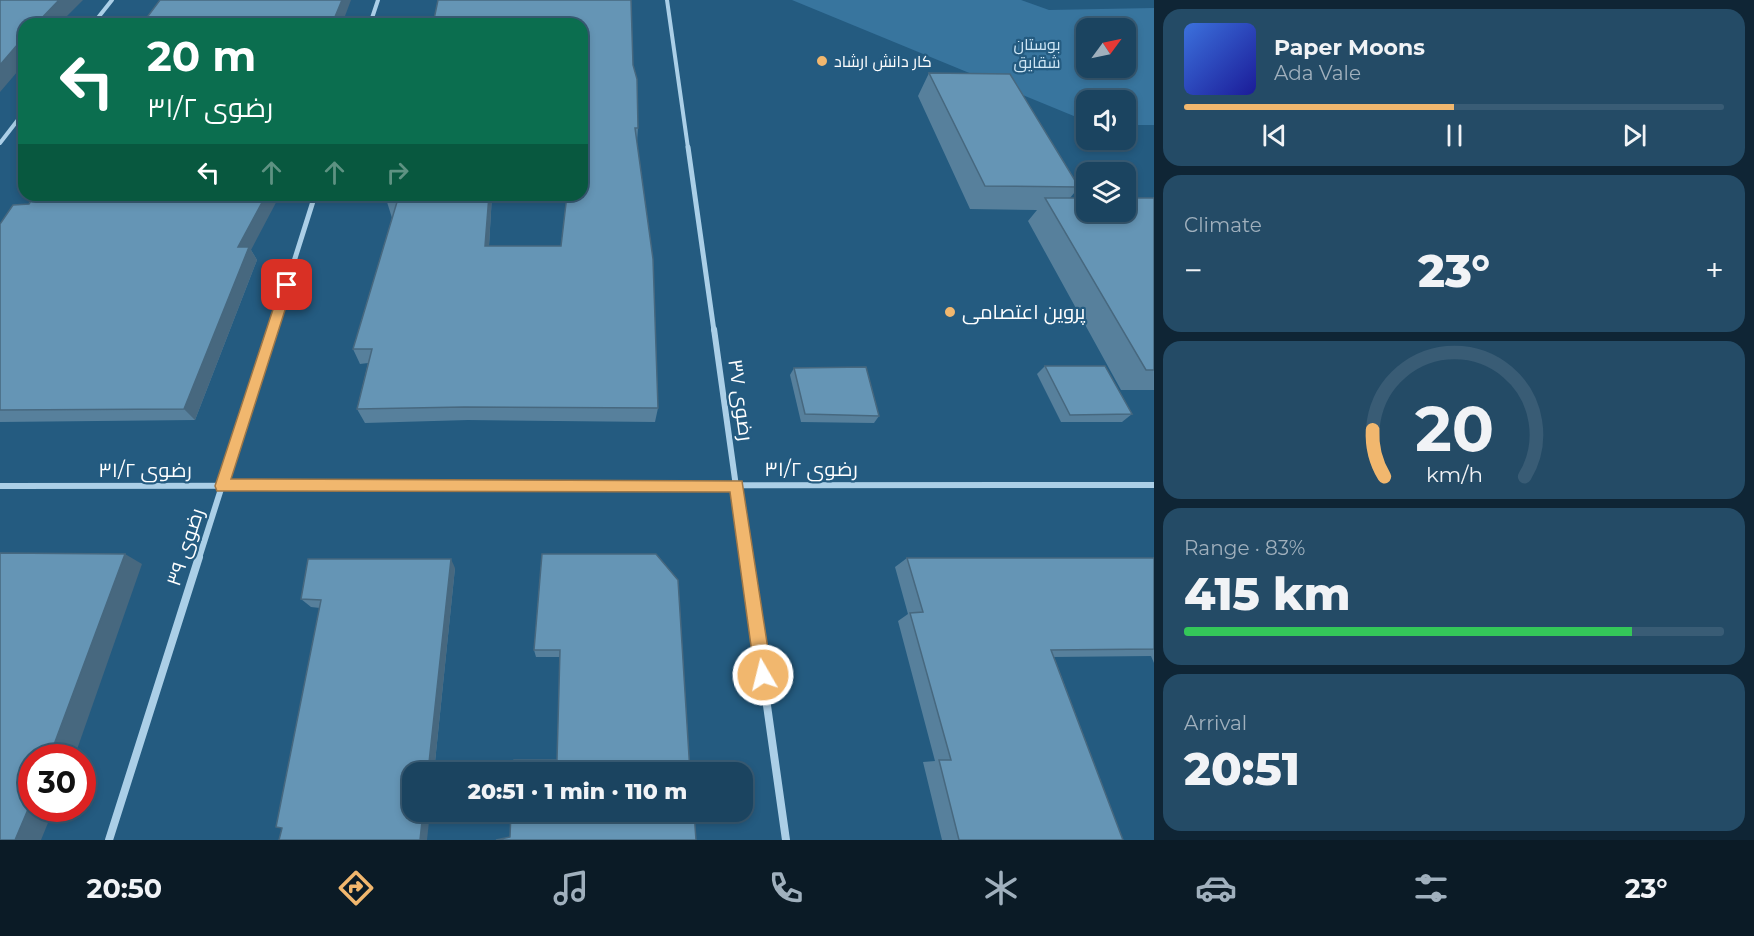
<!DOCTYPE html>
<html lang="en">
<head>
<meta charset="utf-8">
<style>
  body { margin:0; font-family:Montserrat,Cairo,sans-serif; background:#244b66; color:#f1f3f6; height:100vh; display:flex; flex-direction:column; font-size:22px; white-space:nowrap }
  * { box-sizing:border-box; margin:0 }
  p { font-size:20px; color:#a0b0bd }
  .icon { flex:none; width:33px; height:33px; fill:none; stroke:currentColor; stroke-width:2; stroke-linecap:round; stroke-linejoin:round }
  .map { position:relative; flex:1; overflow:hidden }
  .side { display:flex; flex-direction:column; gap:9px; padding:9px; background:#0f2535; width:600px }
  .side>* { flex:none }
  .banner { position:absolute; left:18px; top:18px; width:570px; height:183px; border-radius:18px; box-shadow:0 3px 9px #0003,0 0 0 2px #395c75; background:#0b6e4f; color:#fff; overflow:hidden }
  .needle { width:39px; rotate:57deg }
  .fabs { position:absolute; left:1076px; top:18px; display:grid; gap:12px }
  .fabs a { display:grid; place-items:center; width:60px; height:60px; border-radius:12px; background:#1b4460; box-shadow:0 3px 9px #0003,0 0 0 2px #395c75; font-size:30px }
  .speed { position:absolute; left:18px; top:744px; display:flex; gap:12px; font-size:30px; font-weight:700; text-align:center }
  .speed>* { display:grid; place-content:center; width:78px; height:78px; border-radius:50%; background:#1b4460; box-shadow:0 3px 9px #0003,0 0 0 2px #395c75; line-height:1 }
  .speed .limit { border:9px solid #d22; background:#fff; color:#111 }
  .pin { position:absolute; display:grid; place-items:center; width:51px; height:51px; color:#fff; margin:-26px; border-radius:12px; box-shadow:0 3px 9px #0006 }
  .me { position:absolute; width:66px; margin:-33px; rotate:352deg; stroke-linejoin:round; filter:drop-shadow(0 0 4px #0008) }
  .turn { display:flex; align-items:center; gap:21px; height:126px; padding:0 30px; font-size:27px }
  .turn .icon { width:78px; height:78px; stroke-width:2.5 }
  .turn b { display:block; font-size:42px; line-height:51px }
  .lanes { display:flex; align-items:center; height:57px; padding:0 30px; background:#0003; justify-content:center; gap:30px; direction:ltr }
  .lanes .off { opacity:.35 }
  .big { font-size:45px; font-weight:800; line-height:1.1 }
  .side .widget { flex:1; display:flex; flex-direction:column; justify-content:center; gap:9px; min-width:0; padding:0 21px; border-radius:18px; background:#244b66 }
  .side .dial { align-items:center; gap:0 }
  .dial svg { height:156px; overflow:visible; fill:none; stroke:#395c75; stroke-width:7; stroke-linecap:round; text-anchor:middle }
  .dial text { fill:#f1f3f6; stroke:none }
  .song { display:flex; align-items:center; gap:18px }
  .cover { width:72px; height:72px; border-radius:9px; background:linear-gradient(135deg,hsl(220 70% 55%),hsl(240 70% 35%)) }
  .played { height:6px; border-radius:3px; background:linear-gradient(90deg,#f1b76e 50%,#395c75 50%) }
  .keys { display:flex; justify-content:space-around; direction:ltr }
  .heat { display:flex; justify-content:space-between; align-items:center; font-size:33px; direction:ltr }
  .charge { height:9px; border-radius:4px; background:linear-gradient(90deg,#34c759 83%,#395c75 0) }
  .trip { position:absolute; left:402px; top:762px; width:351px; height:60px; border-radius:18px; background:#1b4460; box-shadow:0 3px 9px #0003,0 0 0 2px #395c75; font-weight:800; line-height:60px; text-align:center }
  .tabs { display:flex; height:96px; justify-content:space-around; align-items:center; background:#0b1b26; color:#a0b0bd }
  .tabs .icon { width:42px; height:42px }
  .tabs .current { color:#f1b76e }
  .tabs b { font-size:27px; color:#f1f3f6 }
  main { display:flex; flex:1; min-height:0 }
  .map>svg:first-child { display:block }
  .green { fill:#38759e; fill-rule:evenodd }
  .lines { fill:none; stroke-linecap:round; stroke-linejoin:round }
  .minor-far3 { stroke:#abcfe7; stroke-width:4 }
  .minor-far2 { stroke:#abcfe7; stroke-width:5 }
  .minor-far1 { stroke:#abcfe7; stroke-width:6 }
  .minor { stroke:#abcfe7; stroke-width:8 }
  .wall { fill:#57809c }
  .shaded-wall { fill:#47687f }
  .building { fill:#6595b5; stroke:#47687f; stroke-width:1.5 }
  .route { fill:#f1b76e; stroke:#9d7748; stroke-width:1.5 }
  .poi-dot { fill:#f1b76e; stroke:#245b80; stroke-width:2 }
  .labels { text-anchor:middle; stroke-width:4.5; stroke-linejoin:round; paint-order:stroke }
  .far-park-label { font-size:16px; fill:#cee6f5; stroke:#245b80 }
  .far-poi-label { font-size:16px; fill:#fff; stroke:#245b80; text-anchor:start }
  .poi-label { font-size:20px; fill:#fff; stroke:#245b80; text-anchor:start }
  .street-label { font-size:20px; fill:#fff; stroke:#245b80 }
</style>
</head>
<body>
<main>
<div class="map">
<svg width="1154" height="840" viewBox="0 0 1154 840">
  <rect width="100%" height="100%" fill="#245b80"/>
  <!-- green -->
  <path class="green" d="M792,0H1021L1049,10L1154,8V125H1125V100H1086V121ZM1086,28H1125V68H1086Z"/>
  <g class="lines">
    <!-- minor-far3 -->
    <g class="minor-far3">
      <polyline points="667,0 688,148"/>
      <polyline points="93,24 112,0"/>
      <polyline points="370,24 378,0"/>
      <polyline points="0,143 24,112"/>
    </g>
    <!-- minor-far2 -->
    <g class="minor-far2">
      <polyline points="688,147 714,331"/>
      <polyline points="272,331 315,195"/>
    </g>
    <!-- minor-far1 -->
    <g class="minor-far1">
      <polyline points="714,329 746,558"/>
      <polyline points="0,486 1154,485"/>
      <polyline points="199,558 272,329"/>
    </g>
    <!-- minor -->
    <g class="minor">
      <polyline points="746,557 786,840"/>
      <polyline points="109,840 199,557"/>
    </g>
  </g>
  <!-- wall -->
  <g class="wall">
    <polygon points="582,24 633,65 638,128 637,143 658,408 655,422 468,420 365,423 357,409 368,363 360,364 353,349 392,218 387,202 492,195 489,246 561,246 582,195"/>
    <polygon points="929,73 1079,187 1070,198 1154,198 1154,390 1121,390 1028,221 1037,210 970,209 918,96"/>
    <polygon points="0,224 251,250 257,260 195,420 0,422"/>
    <polygon points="1045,366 1132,414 1122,422 1061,422 1037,374"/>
    <polygon points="794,368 879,416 874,423 801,422 790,375"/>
    <polygon points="542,554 690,772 557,760 560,657 536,657 534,650"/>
    <polygon points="907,558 1154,558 1154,663 1151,656 1054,657 1123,840 942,840 923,762 935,761 898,621 908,614 895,567"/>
    <polygon points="455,568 434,772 412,772 320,608 311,607 301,599"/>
  </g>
  <!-- shaded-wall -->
  <g class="shaded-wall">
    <polygon points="59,0 83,0 59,24 36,24"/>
    <polygon points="342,0 351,0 342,24 332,24"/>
    <polygon points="24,37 24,64 0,92 0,65"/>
    <polygon points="266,195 280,195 251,250 257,260 195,420 184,409 238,247"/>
    <polygon points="489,195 492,195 488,262 485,246"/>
    <polygon points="125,554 142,564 74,758 49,758"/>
    <polygon points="451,559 455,568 434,772 428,772"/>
    <polygon points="32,800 32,808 54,808 41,840 15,840"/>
    <polygon points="423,812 430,812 427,840 420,840"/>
  </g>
  <!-- building -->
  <g class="building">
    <polygon points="0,0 59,0 36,24 24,24 24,37 0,65"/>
    <polygon points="160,0 342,0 332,24 142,24"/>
    <polygon points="438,0 631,0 633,65 637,79 638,128 635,128 653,259 658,408 464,407 357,409 372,349 353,349 397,202 387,202 388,195 489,195 485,246 561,246 567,195 582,195 582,24 433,24"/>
    <polygon points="929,73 1010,74 1079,187 985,186"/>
    <polygon points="35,195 266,195 238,247 249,247 184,409 0,410 0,224 13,205 29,204"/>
    <polygon points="1045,198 1086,198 1086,212 1125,212 1125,198 1154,198 1154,370 1146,370"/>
    <polygon points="1045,366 1105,366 1132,414 1070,415"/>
    <polygon points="866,367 879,416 805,414 794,368"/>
    <polygon points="0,553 125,554 49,758 32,758 32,800 15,840 0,840"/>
    <polygon points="542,554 656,554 678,580 690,772 514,772 514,760 557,760 560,650 534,650"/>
    <polygon points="907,558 1154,558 1154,649 1051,650 1123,840 959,840 939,760 951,760 910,613 923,612"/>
    <polygon points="308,559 451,559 428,772 412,772 412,812 423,812 420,840 279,840 282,828 276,827 321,600 301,599"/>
    <polygon points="511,812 694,812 696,840 496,840 510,837"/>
  </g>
  <!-- route -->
  <polygon class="route" points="287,280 293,285 231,479 742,481 772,675 769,681 763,683 757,681 755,675 730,492 217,491 215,486 281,285"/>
  <!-- markers -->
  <g class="poi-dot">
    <circle cx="822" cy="61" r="6"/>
    <circle cx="950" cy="312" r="6"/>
  </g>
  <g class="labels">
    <!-- far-park labels -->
    <g class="far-park-label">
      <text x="1037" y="50">بوستان<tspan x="1037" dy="18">شقایق</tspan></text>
    </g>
    <!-- far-poi labels -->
    <g class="far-poi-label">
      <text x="834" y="67">کار دانش ارشاد</text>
    </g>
    <!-- poi labels -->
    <g class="poi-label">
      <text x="962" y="319">پروین اعتصامی</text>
    </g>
    <!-- street labels -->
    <g class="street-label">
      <text transform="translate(741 400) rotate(82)" y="7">رضوی ۳۷</text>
      <text x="811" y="476">رضوی ۳۱/۲</text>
      <text x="145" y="477">رضوی ۳۱/۲</text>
      <text transform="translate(185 547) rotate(-72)" y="7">رضوی ۳۹</text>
    </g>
  </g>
</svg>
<div class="fabs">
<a><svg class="needle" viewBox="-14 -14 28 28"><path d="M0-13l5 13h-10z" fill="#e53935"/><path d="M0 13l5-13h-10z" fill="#a0b0bd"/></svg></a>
<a><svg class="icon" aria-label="sound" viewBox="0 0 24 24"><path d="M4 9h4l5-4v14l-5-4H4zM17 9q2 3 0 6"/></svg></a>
<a><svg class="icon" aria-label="layers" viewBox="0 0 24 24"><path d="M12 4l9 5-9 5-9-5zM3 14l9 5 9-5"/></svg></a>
</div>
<div class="speed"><div class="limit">30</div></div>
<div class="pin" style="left:287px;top:285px;background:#d93025"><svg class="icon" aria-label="arrive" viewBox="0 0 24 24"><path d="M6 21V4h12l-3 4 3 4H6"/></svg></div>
<svg class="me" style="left:763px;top:675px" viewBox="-20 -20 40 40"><circle r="17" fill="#f1b76e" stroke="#fff" stroke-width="3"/><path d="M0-11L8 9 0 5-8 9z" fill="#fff"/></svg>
<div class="trip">20:51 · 1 min · 110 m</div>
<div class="banner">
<div class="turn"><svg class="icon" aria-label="left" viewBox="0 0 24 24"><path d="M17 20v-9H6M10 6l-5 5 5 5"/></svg><div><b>20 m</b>رضوی ۳۱/۲</div></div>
<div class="lanes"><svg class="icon" aria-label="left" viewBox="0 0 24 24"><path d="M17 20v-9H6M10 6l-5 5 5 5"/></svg><svg class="icon off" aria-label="ahead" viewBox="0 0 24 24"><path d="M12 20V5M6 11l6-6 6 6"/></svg><svg class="icon off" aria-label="ahead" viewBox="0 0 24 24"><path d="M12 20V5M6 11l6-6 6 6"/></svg><svg class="icon off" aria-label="right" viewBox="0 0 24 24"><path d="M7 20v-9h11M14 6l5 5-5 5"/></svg></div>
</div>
</div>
<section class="side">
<div class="widget">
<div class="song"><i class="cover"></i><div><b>Paper Moons</b><p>Ada Vale</p></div></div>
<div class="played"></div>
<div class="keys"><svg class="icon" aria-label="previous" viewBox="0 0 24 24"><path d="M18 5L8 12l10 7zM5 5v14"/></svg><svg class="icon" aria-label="pause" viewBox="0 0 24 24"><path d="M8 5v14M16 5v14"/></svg><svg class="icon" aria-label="next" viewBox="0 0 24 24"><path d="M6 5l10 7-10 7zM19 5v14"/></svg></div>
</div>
<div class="widget"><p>Climate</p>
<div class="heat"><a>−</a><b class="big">23°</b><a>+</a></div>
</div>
<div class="widget dial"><svg viewBox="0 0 100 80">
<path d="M14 69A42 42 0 1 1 86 69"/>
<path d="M14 69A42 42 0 0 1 8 45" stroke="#f1b76e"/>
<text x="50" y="56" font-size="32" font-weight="700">20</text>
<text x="50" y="72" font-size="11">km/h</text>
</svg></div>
<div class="widget"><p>Range · 83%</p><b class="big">415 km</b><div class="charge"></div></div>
<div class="widget"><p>Arrival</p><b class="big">20:51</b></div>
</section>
</main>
<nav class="tabs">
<b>20:50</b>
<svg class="icon current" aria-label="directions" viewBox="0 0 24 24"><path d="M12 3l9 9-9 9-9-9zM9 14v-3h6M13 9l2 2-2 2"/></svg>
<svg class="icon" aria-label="music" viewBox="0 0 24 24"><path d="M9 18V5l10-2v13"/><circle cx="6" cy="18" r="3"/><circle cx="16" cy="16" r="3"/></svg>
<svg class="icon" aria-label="phone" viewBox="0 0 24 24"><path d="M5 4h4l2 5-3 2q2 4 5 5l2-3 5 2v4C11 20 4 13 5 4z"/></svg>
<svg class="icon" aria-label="climate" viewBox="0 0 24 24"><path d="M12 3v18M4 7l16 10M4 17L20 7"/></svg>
<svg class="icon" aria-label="car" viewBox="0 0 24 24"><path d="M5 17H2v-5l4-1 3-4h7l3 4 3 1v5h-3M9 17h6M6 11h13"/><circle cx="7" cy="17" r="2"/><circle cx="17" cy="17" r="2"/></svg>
<svg class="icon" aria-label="filters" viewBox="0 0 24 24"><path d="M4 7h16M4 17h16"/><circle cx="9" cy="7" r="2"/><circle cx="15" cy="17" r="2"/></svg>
<b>23°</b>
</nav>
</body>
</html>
